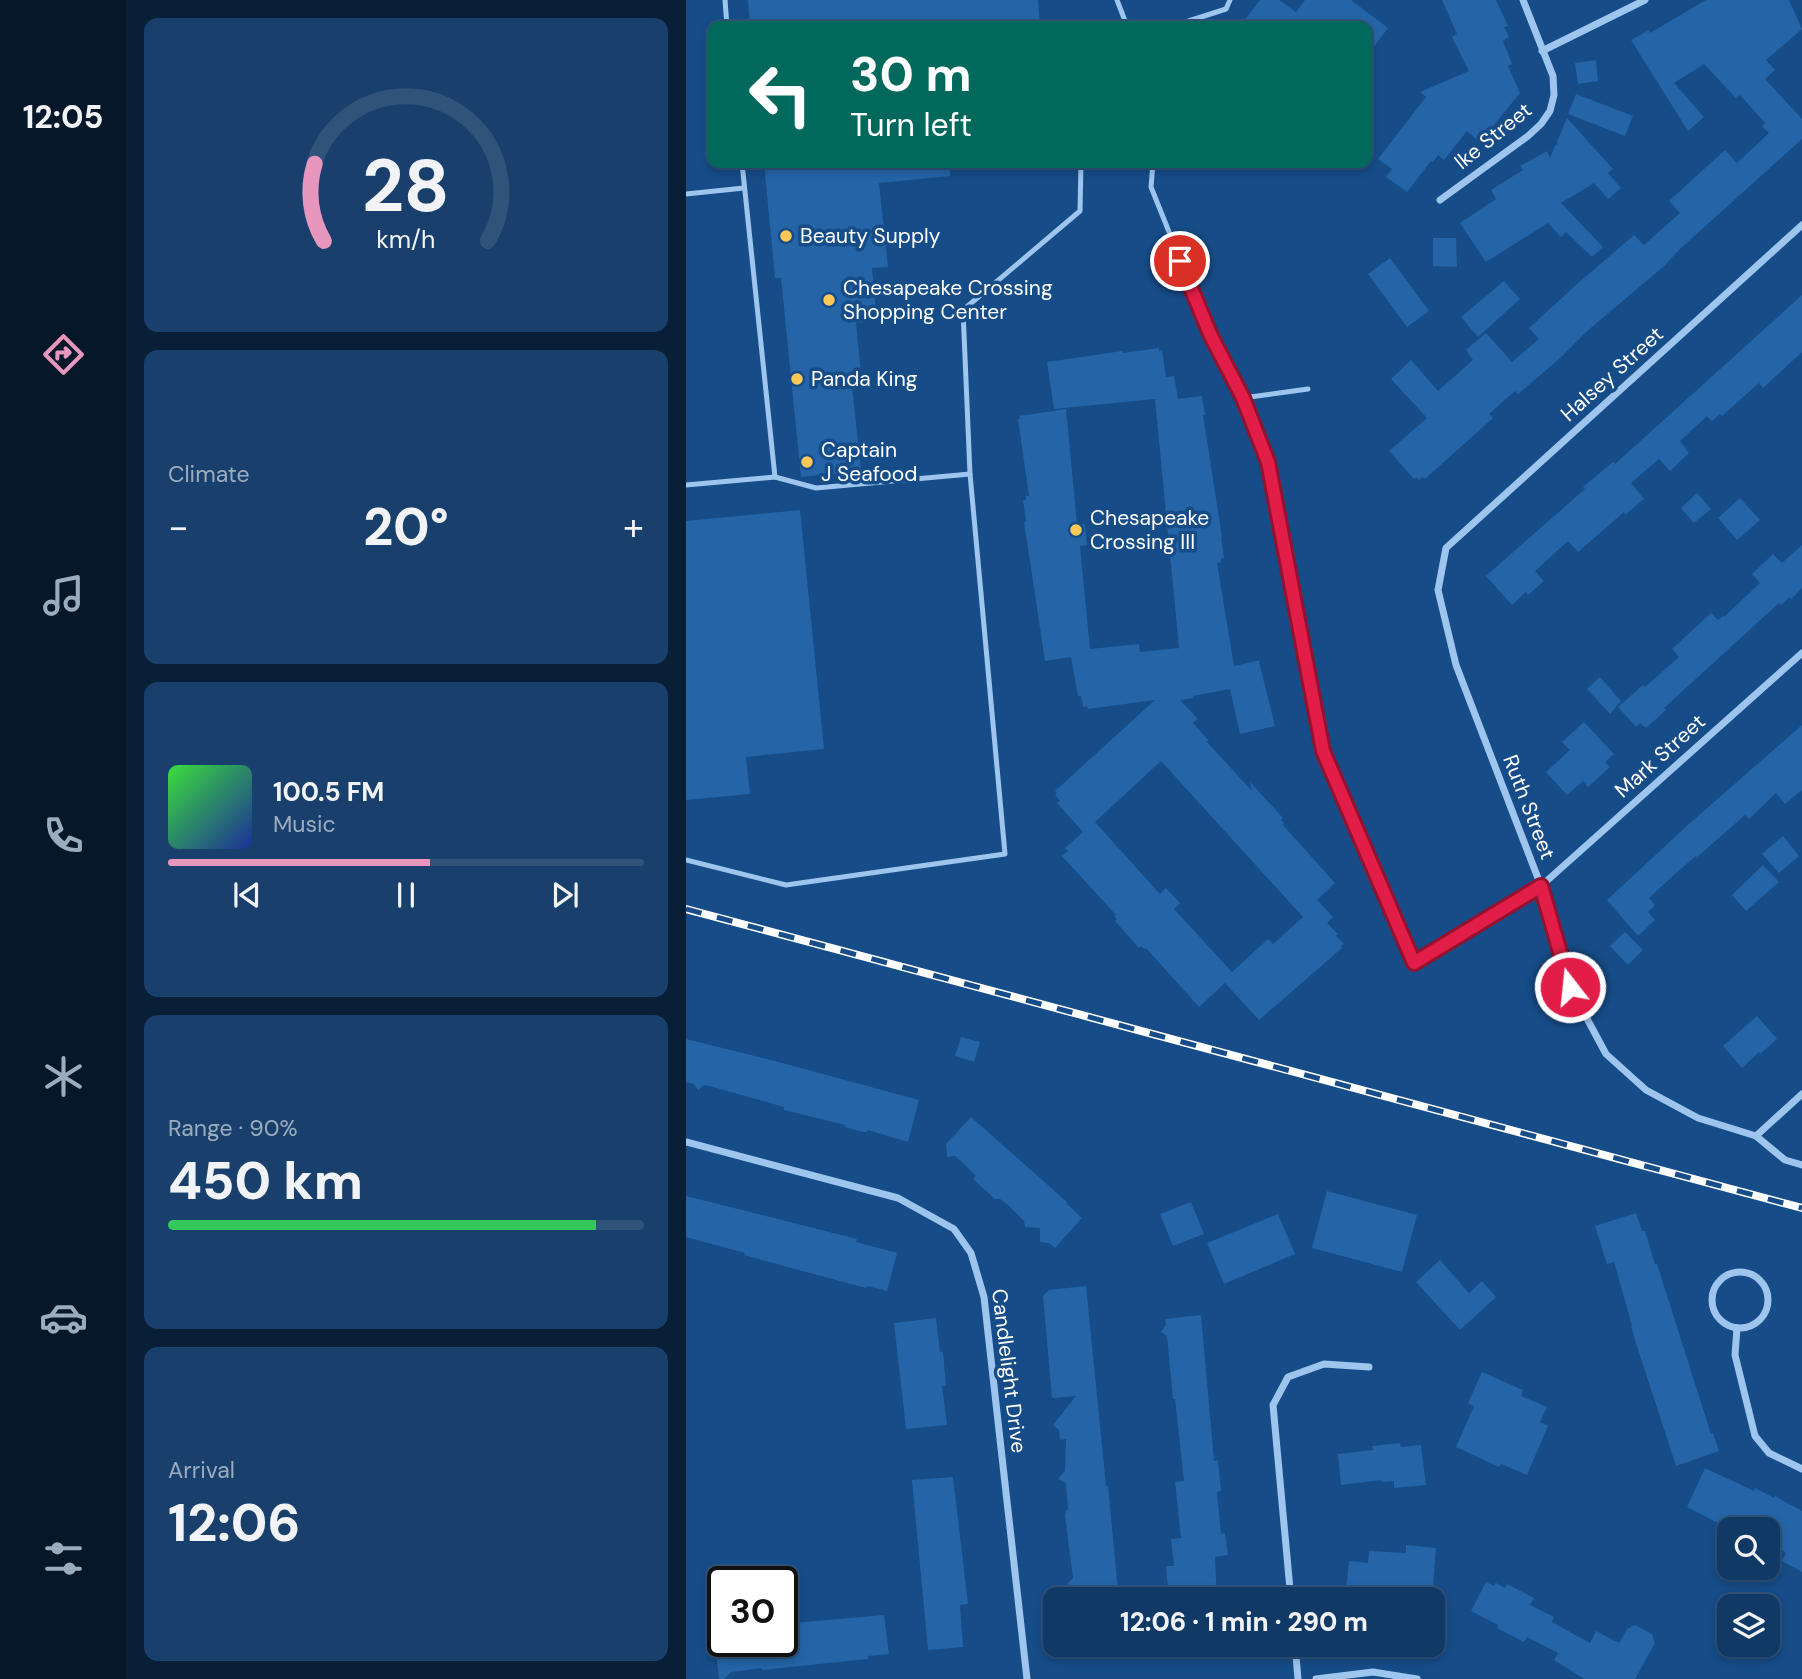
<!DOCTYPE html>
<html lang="en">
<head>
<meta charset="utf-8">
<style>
  body { margin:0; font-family:"DM Sans",sans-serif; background:#19406c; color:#f1f3f6; height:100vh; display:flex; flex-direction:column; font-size:26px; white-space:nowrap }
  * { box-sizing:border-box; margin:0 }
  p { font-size:23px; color:#9cacbf }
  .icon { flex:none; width:38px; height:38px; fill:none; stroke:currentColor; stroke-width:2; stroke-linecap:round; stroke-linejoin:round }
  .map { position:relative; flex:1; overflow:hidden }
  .details { display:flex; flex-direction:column; gap:18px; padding:18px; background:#091f38; width:560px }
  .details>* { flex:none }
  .hud { position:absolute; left:21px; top:21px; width:665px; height:147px; border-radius:14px; box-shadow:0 4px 10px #0003,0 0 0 2px #30537a; background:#00695c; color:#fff; overflow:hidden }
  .tools { position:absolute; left:1031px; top:1517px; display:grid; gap:14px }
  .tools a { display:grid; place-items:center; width:63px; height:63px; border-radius:14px; background:#103966; box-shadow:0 4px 10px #0003,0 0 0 2px #30537a; font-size:35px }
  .speed { position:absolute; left:21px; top:1566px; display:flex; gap:14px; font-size:35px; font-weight:700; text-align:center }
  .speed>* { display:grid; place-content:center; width:91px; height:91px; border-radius:50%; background:#103966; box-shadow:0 4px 10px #0003,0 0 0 2px #30537a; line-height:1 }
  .speed .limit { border:4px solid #111; border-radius:10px; background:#fff; color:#111 }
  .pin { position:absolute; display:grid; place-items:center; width:60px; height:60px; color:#fff; margin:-30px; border:4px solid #fff; border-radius:50%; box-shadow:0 2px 7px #0007 }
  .me { position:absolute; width:77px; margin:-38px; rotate:344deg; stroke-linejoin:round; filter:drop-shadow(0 0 5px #0008) }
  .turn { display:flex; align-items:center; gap:24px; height:147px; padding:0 28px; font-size:32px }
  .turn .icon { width:91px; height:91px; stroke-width:2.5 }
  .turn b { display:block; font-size:49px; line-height:60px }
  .big { font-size:52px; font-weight:800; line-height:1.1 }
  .details .tile { flex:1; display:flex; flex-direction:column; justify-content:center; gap:10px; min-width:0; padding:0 24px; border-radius:14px; background:#19406c }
  .details .dial { align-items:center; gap:0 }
  .dial svg { height:182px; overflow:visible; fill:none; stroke:#30537a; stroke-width:7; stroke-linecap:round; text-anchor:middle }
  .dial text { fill:#f1f3f6; stroke:none }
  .song { display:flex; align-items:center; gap:21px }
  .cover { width:84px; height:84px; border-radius:10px; background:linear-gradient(135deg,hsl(120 70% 55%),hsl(230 70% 35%)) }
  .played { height:7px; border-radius:4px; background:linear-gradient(90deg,#e797bd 55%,#30537a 55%) }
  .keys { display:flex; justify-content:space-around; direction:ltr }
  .heat { display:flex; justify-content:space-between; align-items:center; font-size:38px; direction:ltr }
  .charge { height:10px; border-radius:5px; background:linear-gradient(90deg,#34c759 90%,#30537a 0) }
  .trip { position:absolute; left:357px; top:1587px; width:402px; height:70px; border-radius:14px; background:#103966; box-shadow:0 4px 10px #0003,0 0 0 2px #30537a; font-weight:800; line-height:70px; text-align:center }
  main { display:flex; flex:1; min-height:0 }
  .dock { display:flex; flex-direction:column; width:126px; justify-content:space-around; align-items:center; background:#061729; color:#9cacbf }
  .dock .icon { width:49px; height:49px }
  .dock .current { color:#e797bd }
  .dock b { font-size:32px; color:#f1f3f6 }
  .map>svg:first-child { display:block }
  .building { fill:#2464a7; fill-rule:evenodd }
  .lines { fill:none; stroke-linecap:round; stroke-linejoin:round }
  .lane { stroke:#9dc5ee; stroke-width:5 }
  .street { stroke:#9dc5ee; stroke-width:7 }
  .rail-casing { stroke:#fff; stroke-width:8 }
  .rail { stroke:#164c88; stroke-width:5; stroke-dasharray:16; stroke-linecap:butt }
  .route-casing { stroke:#92132f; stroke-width:18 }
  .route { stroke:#e11d48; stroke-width:12 }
  .poi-dot { fill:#ffc95a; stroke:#164c88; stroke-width:2.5 }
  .labels { text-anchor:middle; stroke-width:7; stroke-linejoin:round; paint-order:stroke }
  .street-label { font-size:21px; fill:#fff; stroke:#164c88 }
  .poi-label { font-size:21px; fill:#fff; stroke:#164c88; text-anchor:start }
</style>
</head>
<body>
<main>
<nav class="dock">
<b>12:05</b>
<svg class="icon current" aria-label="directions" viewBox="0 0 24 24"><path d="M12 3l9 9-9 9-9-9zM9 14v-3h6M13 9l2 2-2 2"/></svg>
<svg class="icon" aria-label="music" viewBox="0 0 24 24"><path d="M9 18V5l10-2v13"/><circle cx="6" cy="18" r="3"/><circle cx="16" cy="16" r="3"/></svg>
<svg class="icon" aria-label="phone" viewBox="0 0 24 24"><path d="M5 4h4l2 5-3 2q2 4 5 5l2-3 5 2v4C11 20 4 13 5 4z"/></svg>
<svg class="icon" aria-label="climate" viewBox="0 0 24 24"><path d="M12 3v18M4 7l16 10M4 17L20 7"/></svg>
<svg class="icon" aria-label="car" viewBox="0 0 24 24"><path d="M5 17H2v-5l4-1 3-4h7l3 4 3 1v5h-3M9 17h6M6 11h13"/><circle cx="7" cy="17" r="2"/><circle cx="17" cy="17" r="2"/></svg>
<svg class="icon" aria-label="filters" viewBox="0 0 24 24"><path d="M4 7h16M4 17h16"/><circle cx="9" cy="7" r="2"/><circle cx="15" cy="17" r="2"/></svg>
</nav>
<section class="details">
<div class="tile dial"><svg viewBox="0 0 100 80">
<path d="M14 69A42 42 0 1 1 86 69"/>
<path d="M14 69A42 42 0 0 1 10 35" stroke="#e797bd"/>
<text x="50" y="56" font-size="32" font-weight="700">28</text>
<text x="50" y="72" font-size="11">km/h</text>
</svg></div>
<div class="tile"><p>Climate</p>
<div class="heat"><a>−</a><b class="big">20°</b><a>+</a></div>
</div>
<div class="tile">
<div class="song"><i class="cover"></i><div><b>100.5 FM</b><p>Music</p></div></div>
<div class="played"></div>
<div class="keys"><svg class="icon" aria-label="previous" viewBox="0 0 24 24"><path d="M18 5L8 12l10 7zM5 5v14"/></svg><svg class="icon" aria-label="pause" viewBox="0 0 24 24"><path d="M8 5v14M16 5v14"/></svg><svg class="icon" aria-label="next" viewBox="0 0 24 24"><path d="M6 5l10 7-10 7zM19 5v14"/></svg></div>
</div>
<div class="tile"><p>Range · 90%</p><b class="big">450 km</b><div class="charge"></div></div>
<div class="tile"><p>Arrival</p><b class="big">12:06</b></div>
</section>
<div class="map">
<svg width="1116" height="1679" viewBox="0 0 1116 1679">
  <rect width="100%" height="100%" fill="#164c88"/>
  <!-- building -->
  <g class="building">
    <polygon points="62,0 352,0 354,26 64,26"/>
    <polygon points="574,0 593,0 610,12 619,0 665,0 702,28 681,56 681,26 554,26"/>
    <polygon points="756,0 810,0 822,26 818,27 823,37 817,41 826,64 822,66 834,93 794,142 781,131 758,160 752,155 747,162 745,161 721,192 700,177 706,169 692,159 740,97 734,92 783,71 766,37 771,34"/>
    <polygon points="1020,0 1103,0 1116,29 1080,60 1089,70 1079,79 1116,119 1116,139 994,249 977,267 900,332 872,360 832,394 829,391 803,414 807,418 739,479 736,477 733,480 731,477 728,479 703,451 741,418 705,379 725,360 752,391 787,360 780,350 800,333 826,362 853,339 843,328 890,285 948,235 958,245 994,213 983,201 1039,150 1051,163 1083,133 1076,126 1079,123 1054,95 1050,98 1018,64 988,83 1018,117 1002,131 945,40 963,30 964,33"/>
    <polygon points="910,60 912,81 892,84 889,63"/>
    <polygon points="890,94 947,116 939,136 882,114"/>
    <polygon points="881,118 927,169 922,173 935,188 922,199 908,183 875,203 917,247 906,257 880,232 875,237 862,223 800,262 774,223 810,199 805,190 837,170 834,166 861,151 864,158 869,146 872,144 871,142"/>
    <polygon points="78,163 264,163 264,176 193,183 202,267 186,268 191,321 170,323 176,384 166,385 175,471 115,477 95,278 89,278"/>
    <polygon points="747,238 770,238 771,267 747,266"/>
    <polygon points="704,258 743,311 721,327 682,274"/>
    <polygon points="818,281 834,299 792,337 775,317"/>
    <polygon points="1116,295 1116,352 1077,388 1073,383 1036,416 1034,414 1026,421 1021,416 994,441 1003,453 984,471 973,459 945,483 958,499 939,515 938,512 892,552 882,541 849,571 858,581 842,595 840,592 826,605 800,576 899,489 897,487 927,462 929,464"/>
    <path d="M473,348V351L476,350L480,377L488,376L492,399L516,396L519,415H517L536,537H535L538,558H535V562L531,563L548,666L575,660L573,662L589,726L554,734L544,689L507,696L508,698L494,700L512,719L507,723L523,741H520L566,791L564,782L597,818L595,820L598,823L596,824L649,883L631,900L647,917L641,923L652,934L650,936L658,944L655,946L656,948L573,1020L539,983L513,1007L460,948L458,949L455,946L453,948L429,921L431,919L428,916L430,915L376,856L382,851L379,848L397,832L371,803L374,801L369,795L371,793L369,791L469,700L402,709L401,706L397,707L395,696H392L385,657L359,661L338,522L340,521L337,500H340V496H343L332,419H334L333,416L380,409L391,524H399L401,545L394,546L404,649L453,644L454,652L493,648L469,399L368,409L361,362L436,351L437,353ZM475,761L617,917L587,944L582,939L546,972L488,909L494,903L480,888L474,894L409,822Z"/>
    <polygon points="1011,493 1025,509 1008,523 995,508"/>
    <polygon points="1054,498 1074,520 1051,540 1032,518"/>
    <polygon points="114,510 138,749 60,757 64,794 0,800 0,521"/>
    <polygon points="1116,545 1116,588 1105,599 1104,597 1095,605 1093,603 978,708 980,710 960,728 954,723 950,727 932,707 957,685 959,687 993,657 986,649 1025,613 1032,620 1037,616 1038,617 1074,583 1066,574 1087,554 1096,563"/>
    <polygon points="914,677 935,701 924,714 901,689"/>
    <polygon points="898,722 928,754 919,762 924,767 902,787 897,781 881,795 860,772 884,750 876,742"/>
    <polygon points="1116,725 1116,790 1099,804 1090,793 1063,819 1059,815 1011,857 1010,856 990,873 963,898 969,905 962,912 969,920 952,936 921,900 1004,823"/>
    <polygon points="1097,836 1113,856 1093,873 1076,854"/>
    <polygon points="1077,865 1093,882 1060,911 1046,895"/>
    <polygon points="939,932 957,950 942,965 924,946"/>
    <polygon points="1071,1016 1091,1039 1074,1054 1073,1052 1056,1068 1037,1046"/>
    <polygon points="275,1037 294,1042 288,1062 269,1056"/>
    <polygon points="0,1039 89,1061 233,1100 222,1142 182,1130 181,1132 176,1132 159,1127 159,1125 98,1110 98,1107 27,1087 18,1085 12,1090 8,1084 0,1082"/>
    <polygon points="285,1117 381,1202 380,1203 396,1218 369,1248 363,1243 354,1242 354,1228 339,1227 338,1221 322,1205 314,1199 309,1199 287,1179 290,1176 276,1162 269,1156 261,1157 260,1144"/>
    <polygon points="641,1191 731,1215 716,1272 626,1248"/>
    <polygon points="0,1196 171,1239 170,1242 211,1253 201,1291 181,1286 180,1288 105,1268 58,1255 59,1253 0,1237"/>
    <polygon points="505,1202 518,1234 487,1246 474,1214"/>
    <polygon points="950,1213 956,1231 959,1231 969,1264 971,1264 1025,1434 1027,1433 1033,1451 990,1466 948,1337 945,1325 946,1325 928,1262 921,1264 909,1226"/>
    <polygon points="592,1214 609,1254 538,1284 521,1243"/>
    <polygon points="754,1260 783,1293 796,1281 810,1297 774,1330 730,1282"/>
    <polygon points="400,1286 418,1465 420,1486 422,1486 433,1600 389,1600 395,1592 381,1584 387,1578 379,1516 380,1511 382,1510 380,1483 372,1479 379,1471 380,1439 374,1440 373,1430 367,1425 390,1396 366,1398 357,1296 363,1290"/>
    <polygon points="515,1315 528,1461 532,1460 535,1491 531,1492 535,1534 539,1533 542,1555 529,1557 531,1600 483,1600 480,1566 488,1566 485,1539 495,1538 489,1482 498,1481 489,1399 487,1399 481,1336 475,1332 480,1325 479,1319"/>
    <polygon points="250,1318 254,1352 257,1352 260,1386 256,1386 261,1425 220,1429 208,1323"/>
    <polygon points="796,1372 837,1390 835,1396 861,1407 854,1422 862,1426 841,1475 815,1464 813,1467 770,1447 788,1406 782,1403"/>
    <polygon points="714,1443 715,1447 735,1445 740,1485 708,1488 708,1481 696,1482 695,1480 655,1485 652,1454 687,1450 686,1446"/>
    <polygon points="1019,1468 1068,1491 1069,1488 1088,1498 1089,1496 1116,1511 1116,1572 1096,1561 1100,1553 1082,1543 1082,1530 1057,1530 1039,1519 1036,1525 1001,1507"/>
    <polygon points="267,1477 282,1604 274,1605 277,1647 242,1650 226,1480"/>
    <polygon points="720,1545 750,1548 746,1600 659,1598 663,1561 682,1563 683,1551 720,1553"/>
    <polygon points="800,1582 808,1586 810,1583 819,1588 821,1584 848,1598 844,1605 868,1617 866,1622 904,1643 910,1631 933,1643 941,1629 949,1625 966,1634 969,1643 949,1679 898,1679 868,1660 872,1653 841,1637 838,1642 811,1628 812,1625 785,1611"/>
    <polygon points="198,1615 203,1654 182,1656 182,1659 76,1670 76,1668 45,1672 38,1679 33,1679 29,1642 96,1642 96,1624"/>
  </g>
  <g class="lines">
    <!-- lane -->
    <g class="lane">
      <polyline points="39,0 41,26"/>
      <polyline points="431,0 441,26"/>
      <polyline points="487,26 540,9 544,0"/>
      <polyline points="467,163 465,187 524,334 557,398 582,462 637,751 728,963 855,886"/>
      <polyline points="0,194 58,188"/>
      <polyline points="557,398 622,389"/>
      <polyline points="89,477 130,488 284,474"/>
      <polyline points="0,485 89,477 56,163"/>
      <polyline points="0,860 100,885 319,854 284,474 277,310 394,211 395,163"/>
    </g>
    <!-- street -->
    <g class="street">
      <polyline points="856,51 959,0"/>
      <polyline points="754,200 842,136 855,124 864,111 868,95 867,76 837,0"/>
      <polyline points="1116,225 760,548 752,590 770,665 855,886 884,987 920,1054 960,1090 1012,1118 1070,1136 1099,1160 1116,1165"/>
      <polyline points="855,886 1116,653"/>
      <polyline points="1070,1136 1116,1094"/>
      <polyline points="0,1142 212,1198 268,1229 285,1253 298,1297 341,1679"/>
      <circle cx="1054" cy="1300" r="28"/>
      <polyline points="1051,1328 1049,1355 1069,1436 1083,1453 1116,1469"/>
      <polyline points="605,1600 587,1405 602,1377 638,1364 683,1367"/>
      <polyline points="609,1645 612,1679"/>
      <polyline points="630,1679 687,1672 731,1679"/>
    </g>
    <defs>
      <polyline id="rail" points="0,909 1116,1208"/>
    </defs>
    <!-- rail casing -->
    <use href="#rail" class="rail-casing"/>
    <!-- rail -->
    <use href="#rail" class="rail"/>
  </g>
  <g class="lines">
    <defs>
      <polyline id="route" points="494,261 524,334 557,398 582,462 637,751 728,963 855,886 884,987"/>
    </defs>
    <!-- route casing -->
    <use href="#route" class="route-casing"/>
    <!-- route -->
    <use href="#route" class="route"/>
  </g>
  <!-- markers -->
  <g class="poi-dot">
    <circle cx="100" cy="236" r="7"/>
    <circle cx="143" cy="300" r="7"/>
    <circle cx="111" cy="379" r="7"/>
    <circle cx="121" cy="462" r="7"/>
    <circle cx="390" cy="530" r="7"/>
  </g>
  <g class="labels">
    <!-- street labels -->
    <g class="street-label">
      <text transform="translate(807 136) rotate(-39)" y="7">Ike Street</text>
      <text transform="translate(926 374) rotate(-42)" y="7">Halsey Street</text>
      <text transform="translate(974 756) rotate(-42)" y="7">Mark Street</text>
      <text transform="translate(843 807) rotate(69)" y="7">Ruth Street</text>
      <text transform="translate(323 1371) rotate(83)" y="7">Candlelight Drive</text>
    </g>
    <!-- poi labels -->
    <g class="poi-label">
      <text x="114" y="243">Beauty Supply</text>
      <text x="157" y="295">Chesapeake Crossing<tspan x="157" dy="24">Shopping Center</tspan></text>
      <text x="125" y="386">Panda King</text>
      <text x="135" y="457">Captain<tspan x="135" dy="24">J Seafood</tspan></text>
      <text x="404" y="525">Chesapeake<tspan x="404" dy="24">Crossing III</tspan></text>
    </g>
  </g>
</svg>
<div class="tools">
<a><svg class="icon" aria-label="search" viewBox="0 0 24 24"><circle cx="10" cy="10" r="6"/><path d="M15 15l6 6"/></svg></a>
<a><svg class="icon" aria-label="layers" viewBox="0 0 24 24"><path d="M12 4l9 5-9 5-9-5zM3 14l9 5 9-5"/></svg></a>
</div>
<div class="speed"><div class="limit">30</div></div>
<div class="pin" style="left:494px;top:261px;background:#d93025"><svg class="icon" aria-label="arrive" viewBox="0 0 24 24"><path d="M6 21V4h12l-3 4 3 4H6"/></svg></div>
<svg class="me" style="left:884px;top:987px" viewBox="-20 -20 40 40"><circle r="17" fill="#e11d48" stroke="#fff" stroke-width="3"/><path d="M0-11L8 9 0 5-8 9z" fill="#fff"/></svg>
<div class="trip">12:06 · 1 min · 290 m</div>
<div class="hud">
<div class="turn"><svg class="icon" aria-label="left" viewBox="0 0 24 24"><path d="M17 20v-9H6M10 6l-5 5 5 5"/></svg><div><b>30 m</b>Turn left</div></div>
</div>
</div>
</main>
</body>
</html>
